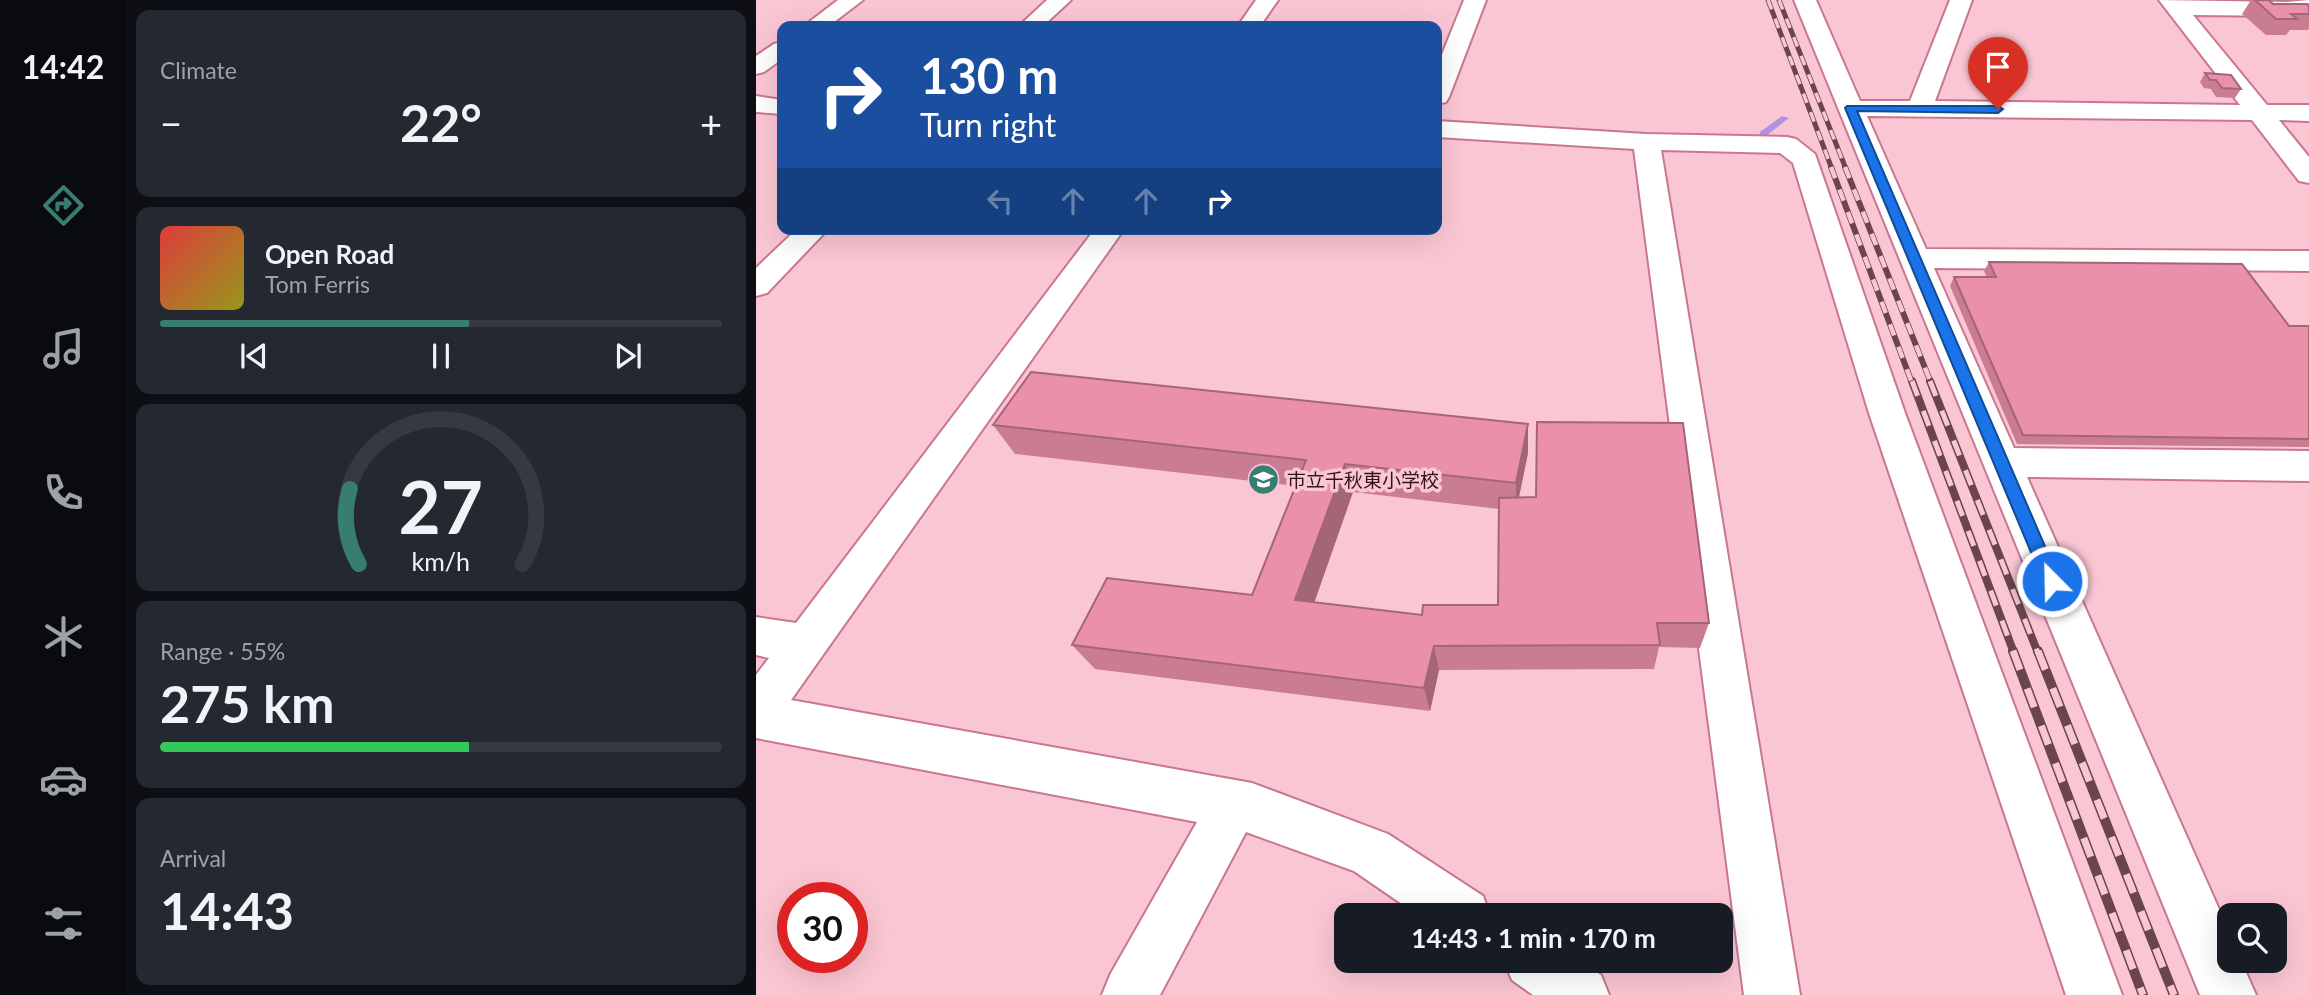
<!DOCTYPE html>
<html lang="en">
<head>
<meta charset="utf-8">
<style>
  body { margin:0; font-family:Lato,"Noto Sans JP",sans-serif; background:#242831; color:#f1f3f6; height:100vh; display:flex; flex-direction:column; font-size:26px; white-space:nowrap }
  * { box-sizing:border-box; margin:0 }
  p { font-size:23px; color:#9ea1a6 }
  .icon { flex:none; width:38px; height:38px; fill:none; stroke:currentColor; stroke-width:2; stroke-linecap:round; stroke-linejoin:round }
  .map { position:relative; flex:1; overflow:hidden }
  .details { display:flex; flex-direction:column; gap:10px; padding:10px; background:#0d0f14; width:630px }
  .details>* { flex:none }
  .top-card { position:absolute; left:21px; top:21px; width:665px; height:214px; border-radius:14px; box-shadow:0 7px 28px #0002; background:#1a4fa0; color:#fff; overflow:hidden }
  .controls { position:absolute; left:1461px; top:903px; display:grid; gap:14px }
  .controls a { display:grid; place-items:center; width:70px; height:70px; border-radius:14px; background:#171b24; box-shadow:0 7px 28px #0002; font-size:35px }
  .speed { position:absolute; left:21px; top:882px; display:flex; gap:14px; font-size:35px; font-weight:700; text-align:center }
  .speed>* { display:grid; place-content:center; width:91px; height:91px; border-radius:50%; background:#171b24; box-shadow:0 7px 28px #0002; line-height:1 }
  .speed .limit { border:10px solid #d22; background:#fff; color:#111 }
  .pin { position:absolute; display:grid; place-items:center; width:60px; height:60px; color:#fff; margin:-72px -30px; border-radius:50% 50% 50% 0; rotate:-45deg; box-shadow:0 0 7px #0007 }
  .pin .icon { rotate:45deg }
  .me { position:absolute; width:77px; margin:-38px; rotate:337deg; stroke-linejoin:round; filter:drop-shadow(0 0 5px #0008) }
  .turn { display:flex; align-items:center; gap:24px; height:147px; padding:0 28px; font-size:32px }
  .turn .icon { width:91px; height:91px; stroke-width:2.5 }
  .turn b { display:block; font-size:49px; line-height:60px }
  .lanes { display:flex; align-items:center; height:66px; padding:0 28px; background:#0003; justify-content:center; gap:35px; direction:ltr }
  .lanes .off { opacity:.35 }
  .big { font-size:52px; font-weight:700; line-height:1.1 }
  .details .tile { flex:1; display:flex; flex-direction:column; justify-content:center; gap:10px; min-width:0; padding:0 24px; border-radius:14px; background:#242831 }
  .details .dial { align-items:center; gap:0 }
  .dial svg { height:182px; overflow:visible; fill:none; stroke:#363941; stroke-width:7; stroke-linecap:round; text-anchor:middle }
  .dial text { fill:#f1f3f6; stroke:none }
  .song { display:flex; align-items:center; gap:21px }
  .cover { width:84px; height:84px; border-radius:10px; background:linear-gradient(135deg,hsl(0 70% 55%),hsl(60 70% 35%)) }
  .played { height:7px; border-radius:4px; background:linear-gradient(90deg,#387d72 55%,#363941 55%) }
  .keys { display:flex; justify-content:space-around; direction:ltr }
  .heat { display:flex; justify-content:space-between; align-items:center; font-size:38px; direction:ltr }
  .charge { height:10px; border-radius:5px; background:linear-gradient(90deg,#34c759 55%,#363941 0) }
  .trip { position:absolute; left:578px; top:903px; width:399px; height:70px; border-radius:14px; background:#171b24; box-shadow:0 7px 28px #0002; font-weight:700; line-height:70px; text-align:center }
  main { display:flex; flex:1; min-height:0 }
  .tab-bar { display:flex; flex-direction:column; width:126px; justify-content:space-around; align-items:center; background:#090b0e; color:#9ea1a6 }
  .tab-bar .icon { width:49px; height:49px }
  .tab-bar .active { color:#387d72 }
  .tab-bar b { font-size:32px; color:#f1f3f6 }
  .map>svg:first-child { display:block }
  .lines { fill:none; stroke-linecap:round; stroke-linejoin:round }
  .stream { fill:#b092de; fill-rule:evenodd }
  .minor-casing { stroke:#c9778f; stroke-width:4 }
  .minor { fill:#fff; fill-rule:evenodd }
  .rail-far3-casing { stroke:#6a4550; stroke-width:5 }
  .rail-far2-casing { stroke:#6a4550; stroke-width:6 }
  .rail-far1-casing { stroke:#6a4550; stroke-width:8 }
  .rail-casing { stroke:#6a4550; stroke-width:10 }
  .rail-far3 { stroke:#fbc6d3; stroke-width:3.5; stroke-dasharray:10; stroke-linecap:butt }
  .rail-far2 { stroke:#fbc6d3; stroke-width:4.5; stroke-dasharray:12; stroke-linecap:butt }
  .rail-far1 { stroke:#fbc6d3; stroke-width:5; stroke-dasharray:16; stroke-linecap:butt }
  .rail { stroke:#fbc6d3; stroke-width:7; stroke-dasharray:20; stroke-linecap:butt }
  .wall { fill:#ca7c92; fill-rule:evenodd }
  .shaded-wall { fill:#a46577 }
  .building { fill:#eb90aa; stroke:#a46577; stroke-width:2 }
  .route { fill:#1a73e8; stroke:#114b97; stroke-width:2 }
  .labels { text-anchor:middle; stroke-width:7; stroke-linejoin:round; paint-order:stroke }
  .poi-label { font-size:19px; fill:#32131d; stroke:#fbc6d3; text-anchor:start }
</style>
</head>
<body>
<main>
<nav class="tab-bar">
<b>14:42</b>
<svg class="icon active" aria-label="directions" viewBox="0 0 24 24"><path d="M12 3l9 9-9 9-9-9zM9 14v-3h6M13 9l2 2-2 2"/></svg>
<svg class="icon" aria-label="music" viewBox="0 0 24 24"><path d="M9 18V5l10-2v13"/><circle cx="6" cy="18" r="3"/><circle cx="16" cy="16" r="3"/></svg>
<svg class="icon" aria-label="phone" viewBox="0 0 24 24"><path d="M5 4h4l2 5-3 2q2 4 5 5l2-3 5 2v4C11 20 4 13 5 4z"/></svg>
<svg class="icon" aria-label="climate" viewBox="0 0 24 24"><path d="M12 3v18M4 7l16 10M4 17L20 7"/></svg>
<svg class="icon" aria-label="car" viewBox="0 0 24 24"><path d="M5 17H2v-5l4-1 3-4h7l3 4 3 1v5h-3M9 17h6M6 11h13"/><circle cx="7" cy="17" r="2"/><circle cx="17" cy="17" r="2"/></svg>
<svg class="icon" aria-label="filters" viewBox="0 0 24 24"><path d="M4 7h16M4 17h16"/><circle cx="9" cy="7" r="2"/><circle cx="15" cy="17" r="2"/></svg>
</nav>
<section class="details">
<div class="tile"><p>Climate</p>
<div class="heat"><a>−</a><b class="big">22°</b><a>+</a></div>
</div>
<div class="tile">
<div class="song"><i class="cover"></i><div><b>Open Road</b><p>Tom Ferris</p></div></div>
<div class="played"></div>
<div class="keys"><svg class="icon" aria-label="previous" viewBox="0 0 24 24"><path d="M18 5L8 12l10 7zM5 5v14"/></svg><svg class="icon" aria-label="pause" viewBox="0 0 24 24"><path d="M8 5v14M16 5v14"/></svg><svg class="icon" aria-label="next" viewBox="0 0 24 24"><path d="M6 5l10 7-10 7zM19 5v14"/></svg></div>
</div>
<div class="tile dial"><svg viewBox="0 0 100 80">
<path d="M14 69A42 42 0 1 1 86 69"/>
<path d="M14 69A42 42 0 0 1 10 36" stroke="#387d72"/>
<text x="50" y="56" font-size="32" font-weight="700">27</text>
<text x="50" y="72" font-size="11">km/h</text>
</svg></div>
<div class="tile"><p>Range · 55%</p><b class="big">275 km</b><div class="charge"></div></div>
<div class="tile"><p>Arrival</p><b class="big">14:43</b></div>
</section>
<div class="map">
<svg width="1553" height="995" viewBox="0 0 1553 995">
  <rect width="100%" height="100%" fill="#fbc6d3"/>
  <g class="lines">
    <!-- stream -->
    <polygon class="stream" points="1026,116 1033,118 1010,136 1004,136 1004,132"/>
    <defs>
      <g id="minor">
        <polygon points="82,0 107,0 73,26 48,26"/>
        <polygon points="291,0 315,0 287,26 263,26"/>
        <polygon points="500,0 522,0 504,26 482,26"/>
        <polygon points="708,0 730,0 693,97 690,102 681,104 681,67"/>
        <polygon points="1038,0 1060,0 1104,101 1154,101 1194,0 1216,0 1179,101 1484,105 1403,0 1531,2 1553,0 1553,10 1531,16 1437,15 1511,105 1553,105 1553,121 1523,120 1553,157 1553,183 1543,181 1496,120 1111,116 1170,249 1553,251 1553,271 1178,268 1258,448 1553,451 1553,481 1271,477 1474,934 1474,961 1485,961 1500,995 1444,995"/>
        <polygon points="26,42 26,59 8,72 0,74 0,56 18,44"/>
        <polygon points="0,96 26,100 26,114 0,112"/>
        <polygon points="681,121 890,134 1031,137 1040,139 1059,154 1149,413 1366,995 1310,995 1113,413 1037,163 1024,153 905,150 1044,995 988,995 878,149 681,137"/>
        <polygon points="41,229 72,229 11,293 0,296 0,268"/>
        <polygon points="339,229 368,229 35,700 496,783 632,834 727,896 734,915 662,915 598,871 490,832 404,995 346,995 354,975 441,822 0,738 0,675 13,658 0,655 0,617 40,623"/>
        <polygon points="748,961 823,961 845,975 853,995 777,995 756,980"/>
      </g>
    </defs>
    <!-- minor casing -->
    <use href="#minor" class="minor-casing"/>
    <!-- minor -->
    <use href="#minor" class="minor"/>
    <defs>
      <g id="rail-far3">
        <polyline points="1012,0 1076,169"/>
        <polyline points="1023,0 1090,169"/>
      </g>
      <g id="rail-far2">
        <polyline points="1075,167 1156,383"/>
        <polyline points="1089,167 1175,383"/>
      </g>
      <g id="rail-far1">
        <polyline points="1156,381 1258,653"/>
        <polyline points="1174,381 1282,653"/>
      </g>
      <g id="rail">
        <polyline points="1257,651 1387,995"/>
        <polyline points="1282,651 1418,995"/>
      </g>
    </defs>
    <!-- rail-far3 casing -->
    <use href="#rail-far3" class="rail-far3-casing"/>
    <!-- rail-far2 casing -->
    <use href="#rail-far2" class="rail-far2-casing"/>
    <!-- rail-far1 casing -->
    <use href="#rail-far1" class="rail-far1-casing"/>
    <!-- rail casing -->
    <use href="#rail" class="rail-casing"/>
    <!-- rail-far3 -->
    <use href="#rail-far3" class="rail-far3"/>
    <!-- rail-far2 -->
    <use href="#rail-far2" class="rail-far2"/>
    <!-- rail-far1 -->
    <use href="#rail-far1" class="rail-far1"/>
    <!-- rail -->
    <use href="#rail" class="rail"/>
  </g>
  <!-- wall -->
  <g class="wall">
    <polygon points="1495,0 1513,0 1516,3 1524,4 1547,4 1553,3 1553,28 1552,30 1534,30 1530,35 1510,35 1486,14"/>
    <polygon points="1449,73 1485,89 1479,98 1460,97 1455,89 1448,88 1444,82"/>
    <polygon points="1233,262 1533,326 1553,326 1553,447 1261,444 1194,286 1198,277 1231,277 1228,271"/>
    <path d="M772,424V453L763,497L953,623L944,648L903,647L898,669L683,670L674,711L339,669L316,645L496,595L540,486L259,454L237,425ZM597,492L743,509L742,605L666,615L558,603Z"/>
  </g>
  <!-- shaded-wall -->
  <g class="shaded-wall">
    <polygon points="772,424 772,453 760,511 760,483"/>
    <polygon points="589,464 597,492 550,626 539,600"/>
    <polygon points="678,646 683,670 674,711 668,688"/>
  </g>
  <!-- building -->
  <g class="building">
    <polygon points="1499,0 1513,0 1517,4 1550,4 1553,6 1553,14 1535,14 1541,19 1520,19"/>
    <polygon points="1449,73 1475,75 1485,89 1466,88 1460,80 1454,80"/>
    <polygon points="1233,262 1486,264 1533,326 1553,326 1553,439 1267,435 1198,277 1240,277"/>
    <polygon points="275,372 772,424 760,483 589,464 539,600 666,615 667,605 742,605 743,498 780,497 781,422 927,423 953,623 901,623 904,645 678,646 668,688 316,645 351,578 496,595 550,460 237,425"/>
  </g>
  <!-- route -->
  <polygon class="route" points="1091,106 1242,106 1247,109 1242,113 1101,111 1304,581 1302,586 1296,588 1289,586 1287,581 1089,108"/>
  <!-- icons -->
  <defs>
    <symbol id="school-disc" viewBox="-11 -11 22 22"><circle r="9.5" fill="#387d72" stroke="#fbc6d3"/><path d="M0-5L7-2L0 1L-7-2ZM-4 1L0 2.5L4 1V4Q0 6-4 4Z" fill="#fff"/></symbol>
  </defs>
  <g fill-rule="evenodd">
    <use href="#school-disc" x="490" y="462" width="35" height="35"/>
  </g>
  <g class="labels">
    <!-- poi labels -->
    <g class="poi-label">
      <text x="531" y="487">市立千秋東小学校</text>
    </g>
  </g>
</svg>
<div class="controls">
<a><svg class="icon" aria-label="search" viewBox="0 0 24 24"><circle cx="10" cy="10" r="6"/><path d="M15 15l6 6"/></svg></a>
</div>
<div class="speed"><div class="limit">30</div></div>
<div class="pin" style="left:1242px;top:109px;background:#d93025"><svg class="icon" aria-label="arrive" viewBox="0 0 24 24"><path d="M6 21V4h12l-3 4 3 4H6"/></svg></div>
<svg class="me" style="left:1296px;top:581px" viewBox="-20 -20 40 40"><circle r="17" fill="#1a73e8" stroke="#fff" stroke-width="3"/><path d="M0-11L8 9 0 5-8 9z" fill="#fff"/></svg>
<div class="trip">14:43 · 1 min · 170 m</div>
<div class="top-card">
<div class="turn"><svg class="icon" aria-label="right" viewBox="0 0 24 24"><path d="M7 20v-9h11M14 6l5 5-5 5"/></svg><div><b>130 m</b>Turn right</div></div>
<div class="lanes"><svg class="icon off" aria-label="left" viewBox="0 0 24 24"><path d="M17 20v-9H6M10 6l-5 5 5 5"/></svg><svg class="icon off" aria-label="ahead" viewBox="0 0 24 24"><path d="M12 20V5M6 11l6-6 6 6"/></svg><svg class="icon off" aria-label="ahead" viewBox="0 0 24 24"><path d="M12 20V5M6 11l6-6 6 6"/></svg><svg class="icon" aria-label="right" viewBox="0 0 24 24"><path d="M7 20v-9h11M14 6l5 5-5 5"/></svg></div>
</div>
</div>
</main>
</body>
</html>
